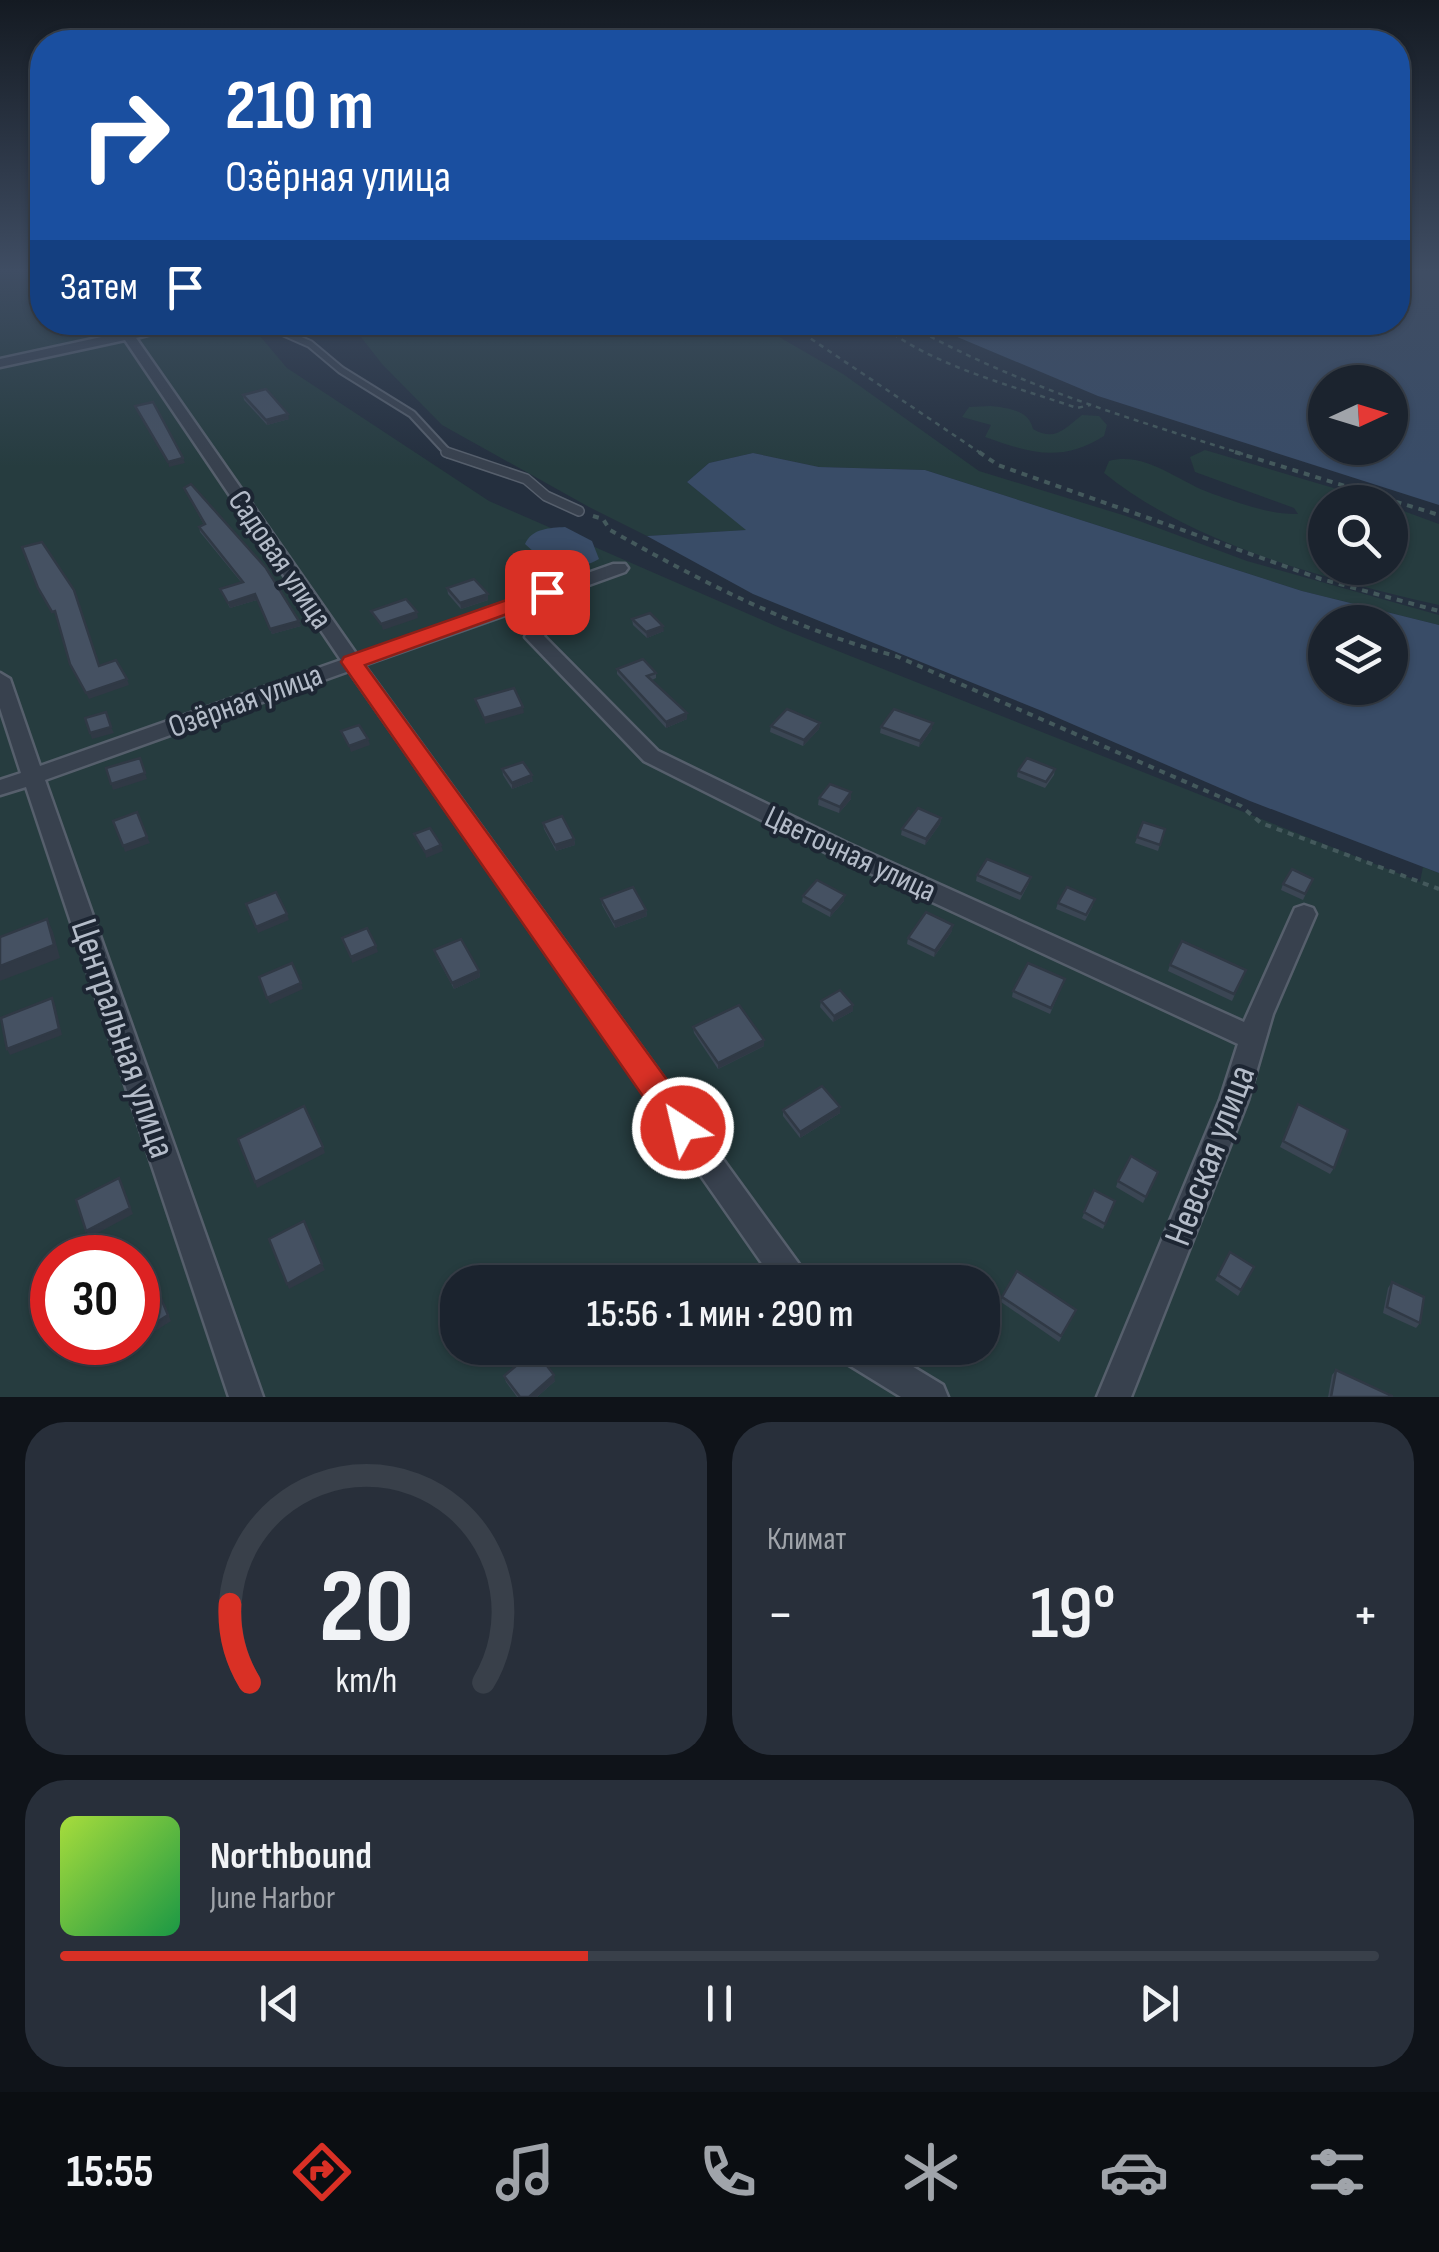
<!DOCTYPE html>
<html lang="ru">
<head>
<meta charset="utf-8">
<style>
  body { margin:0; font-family:"Sofia Sans Condensed",sans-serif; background:#282f3a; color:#f1f3f6; height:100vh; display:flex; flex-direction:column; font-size:38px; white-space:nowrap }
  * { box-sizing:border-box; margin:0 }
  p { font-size:32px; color:#a0a4aa }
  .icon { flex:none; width:55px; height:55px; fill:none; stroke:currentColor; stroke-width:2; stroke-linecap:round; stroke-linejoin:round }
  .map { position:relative; height:1397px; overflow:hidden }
  .details { display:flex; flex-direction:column; gap:25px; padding:25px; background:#0f1319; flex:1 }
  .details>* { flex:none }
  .top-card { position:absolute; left:30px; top:30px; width:1380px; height:305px; border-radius:40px; box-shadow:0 2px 8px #0004,0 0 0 2px #39404a; background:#1a4fa0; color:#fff; overflow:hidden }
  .needle { width:65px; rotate:86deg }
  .controls { position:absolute; left:1308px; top:365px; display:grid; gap:20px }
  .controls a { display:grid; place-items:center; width:100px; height:100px; border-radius:50%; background:#1b232e; box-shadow:0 2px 8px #0004,0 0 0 2px #39404a; font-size:50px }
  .speed { position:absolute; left:30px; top:1235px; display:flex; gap:20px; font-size:50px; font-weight:700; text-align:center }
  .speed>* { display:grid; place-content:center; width:130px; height:130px; border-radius:50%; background:#1b232e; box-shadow:0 2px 8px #0004,0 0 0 2px #39404a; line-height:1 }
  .speed .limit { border:15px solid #d22; background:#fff; color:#111 }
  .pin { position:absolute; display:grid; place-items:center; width:85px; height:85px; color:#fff; margin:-42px; border-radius:20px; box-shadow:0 5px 15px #0006 }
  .me { position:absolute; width:110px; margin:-55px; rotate:325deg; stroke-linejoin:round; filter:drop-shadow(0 0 8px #0008) }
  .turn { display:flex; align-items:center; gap:35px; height:210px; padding:0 30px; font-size:45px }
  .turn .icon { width:130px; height:130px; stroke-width:2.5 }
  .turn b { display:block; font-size:70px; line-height:85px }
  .then { display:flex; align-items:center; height:95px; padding:0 30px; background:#0003; gap:20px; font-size:38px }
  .big { font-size:75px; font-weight:600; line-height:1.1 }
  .details .widget { flex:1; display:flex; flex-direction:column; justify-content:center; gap:15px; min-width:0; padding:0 35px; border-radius:40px; background:#282f3a }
  .details .dial { align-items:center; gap:0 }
  .dial svg { height:260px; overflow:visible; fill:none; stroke:#39404a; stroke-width:7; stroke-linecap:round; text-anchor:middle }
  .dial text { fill:#f1f3f6; stroke:none }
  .song { display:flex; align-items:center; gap:30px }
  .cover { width:120px; height:120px; border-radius:15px; background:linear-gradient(135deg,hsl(80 70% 55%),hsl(140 70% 35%)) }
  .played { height:10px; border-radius:5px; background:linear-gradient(90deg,#d93025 40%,#39404a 40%) }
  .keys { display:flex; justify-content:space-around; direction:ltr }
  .heat { display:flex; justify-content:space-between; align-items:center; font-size:55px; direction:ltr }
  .details .tiles { flex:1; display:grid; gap:25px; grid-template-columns:1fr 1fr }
  .widget:last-child { grid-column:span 2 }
  .trip { position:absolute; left:440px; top:1265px; width:560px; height:100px; border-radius:40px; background:#1b232e; box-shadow:0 2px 8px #0004,0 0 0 2px #39404a; font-weight:600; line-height:100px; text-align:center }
  .tabs { display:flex; height:160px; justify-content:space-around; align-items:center; background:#0b0e12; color:#a0a4aa }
  .tabs .icon { width:70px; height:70px }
  .tabs .selected { color:#d93025 }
  .tabs b { font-size:45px; color:#f1f3f6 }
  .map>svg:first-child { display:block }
  .green { fill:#263c3f; fill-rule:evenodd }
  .water { fill:#394c67; fill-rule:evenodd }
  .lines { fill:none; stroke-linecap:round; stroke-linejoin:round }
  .lane-far1-casing { stroke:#565f6c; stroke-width:10 }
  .lane-casing { stroke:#565f6c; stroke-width:12 }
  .street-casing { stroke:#565f6c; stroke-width:5 }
  .path-far1 { stroke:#44595c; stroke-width:2.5; stroke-dasharray:5 5; stroke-linecap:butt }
  .path { stroke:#44595c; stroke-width:4; stroke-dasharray:6 6; stroke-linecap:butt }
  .lane-far1 { stroke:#38414e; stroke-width:6 }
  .lane { stroke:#38414e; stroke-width:9 }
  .street { fill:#38414e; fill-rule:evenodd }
  .wall { fill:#3b4654 }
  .shaded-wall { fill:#303945 }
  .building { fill:#455162; stroke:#303945; stroke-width:2.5 }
  .route { fill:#d93025; stroke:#8d1f18; stroke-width:2.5 }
  .labels { text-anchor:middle; stroke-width:8; stroke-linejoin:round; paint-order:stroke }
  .street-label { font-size:32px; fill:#b4bcc9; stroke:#1d2633 }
  .near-street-label { font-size:38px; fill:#b4bcc9; stroke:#1d2633 }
</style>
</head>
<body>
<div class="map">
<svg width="1439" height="1397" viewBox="0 0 1439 1397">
  <rect width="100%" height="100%" fill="#242f3e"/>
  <!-- green -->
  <g class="green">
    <path d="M0,271H42V322L249,323L287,368L489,501L785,630L1420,882L1423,867L1439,873V1397H0ZM52,1258H138V1342H52ZM458,1282H982V1348H458Z"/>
    <polygon points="350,323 755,323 843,374 979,471 1126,516 1247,561 1439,615 1439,625 1302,591 925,470 819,467 753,453 709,463 687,482 748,530 647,536 589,507 442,425 382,364"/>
    <path d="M991,406C1008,408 1029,410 1033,429C1055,442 1064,429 1082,415L1099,416L1107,425L1104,436C1061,463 1030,453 985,437L991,425L962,417L969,407Z"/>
    <path d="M1205,450L1381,502H1325V568H1390V506L1439,524V605C1328,580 1193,545 1104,473L1109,461C1146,451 1178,482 1213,494C1239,503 1271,515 1298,514L1294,508L1195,472L1190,457Z"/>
  </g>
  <!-- water -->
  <g class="water">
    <path d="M1398,271H1439V505L1098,396L924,323L1398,322ZM1325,382H1390V448H1325Z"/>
    <path d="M753,453L819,467L925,470L1302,591L1439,625V873L1250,801L1042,711L753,594L647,536L746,530L687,482L709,463ZM1325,622H1390V688H1325Z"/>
    <path d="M565,527L592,541L599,559C570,575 548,566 525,544C532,528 550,528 565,527Z"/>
  </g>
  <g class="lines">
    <defs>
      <polyline id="lane-far1" points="260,322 310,344 341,370 412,414 449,454"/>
      <polyline id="lane" points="446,452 526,479 546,496 579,511"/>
      <g id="street">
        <polygon points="113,322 126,322 132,331 172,322 198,322 136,338 357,655 613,564 625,564 628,568 625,572 564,594 544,636 658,751 847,843 1244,1022 1295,908 1304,905 1313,908 1316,914 1273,1014 1248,1100 1131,1397 1097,1397 1220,1100 1238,1044 831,855 644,761 525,637 542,602 364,665 804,1271 809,1282 775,1282 349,671 45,780 263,1397 229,1397 26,787 0,795 0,780 21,773 0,708 0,673 10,679 40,766 341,660 125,340 0,367 0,359 120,333"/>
        <polygon points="837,1348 882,1348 943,1385 948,1397 901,1397 841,1360"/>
      </g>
    </defs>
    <!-- lane-far1 casing -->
    <use href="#lane-far1" class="lane-far1-casing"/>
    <!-- lane casing -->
    <use href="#lane" class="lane-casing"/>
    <!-- street casing -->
    <use href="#street" class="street-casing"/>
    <!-- path-far1 -->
    <g class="path-far1">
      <polyline points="786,322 982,454"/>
      <path d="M877,322C933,367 1011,385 1077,408L1090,405"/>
      <path d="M904,322C1010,383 1127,418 1243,454"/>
    </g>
    <!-- path -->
    <g class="path">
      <polyline points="979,452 998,465 1321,579 1439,611"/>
      <polyline points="1235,452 1439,515"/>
      <path d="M593,516L603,519L610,530C702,582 793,629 896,656L1241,806L1261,823L1439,889"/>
    </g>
    <!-- lane-far1 -->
    <use href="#lane-far1" class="lane-far1"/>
    <!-- lane -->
    <use href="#lane" class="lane"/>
    <!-- street -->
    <use href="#street" class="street"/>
  </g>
  <!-- wall -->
  <g class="wall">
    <polygon points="243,395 289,419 267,425 244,400"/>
    <polygon points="184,488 301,626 272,634 257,600 230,608 220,589 241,582 200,532 199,527 204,525"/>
    <polygon points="447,588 488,600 461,609 448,594"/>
    <polygon points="632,619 664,631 647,638 633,625"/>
    <polygon points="617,669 656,673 656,678 652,680 687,713 687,719 666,728 617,674"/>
    <polygon points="820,723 819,729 803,746 770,732 771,726"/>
    <polygon points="881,727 932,729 919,747 880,733"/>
    <polygon points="502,769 533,781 512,789 503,775"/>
    <polygon points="1055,769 1054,775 1045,788 1017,777 1018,771"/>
    <polygon points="819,798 851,799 839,813 818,805"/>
    <polygon points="941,818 940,824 925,845 901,835 902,829"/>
    <polygon points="1143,822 1165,829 1158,851 1135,843"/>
    <polygon points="543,823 574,839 575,845 556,851 544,829"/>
    <polygon points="977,875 1029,883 1020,900 976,881"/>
    <polygon points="1313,879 1303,900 1281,890 1283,884"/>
    <polygon points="803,896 844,901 830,917 802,902"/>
    <polygon points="601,899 646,910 647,916 615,928 602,905"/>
    <polygon points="1058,903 1093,905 1085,921 1056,909"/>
    <polygon points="952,931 934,957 907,944 908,938"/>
    <polygon points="434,950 479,971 480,977 454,989 436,956"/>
    <polygon points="1170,965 1246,970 1232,1001 1168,971"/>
    <polygon points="1065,979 1050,1014 1012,997 1013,991"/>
    <polygon points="821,1001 853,1005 853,1011 833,1022 820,1007"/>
    <polygon points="693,1027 764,1040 764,1046 718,1069 694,1033"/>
    <polygon points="1298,1104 1334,1168 1330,1174 1280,1147"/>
    <polygon points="840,1107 840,1113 800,1138 783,1116 783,1110"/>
    <polygon points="1158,1172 1143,1203 1116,1187 1118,1181"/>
    <polygon points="1094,1190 1115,1201 1103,1229 1082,1218"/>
    <polygon points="1254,1267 1238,1296 1215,1280 1218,1275"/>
    <polygon points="1392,1282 1420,1323 1416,1328 1383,1313 1388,1288"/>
    <polygon points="1002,1297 1076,1310 1059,1342 1001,1302"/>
    <polygon points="1336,1370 1392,1397 1328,1397 1332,1375"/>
    <polygon points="504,1376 555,1381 537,1397 517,1397 506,1382"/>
  </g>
  <!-- shaded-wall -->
  <g class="shaded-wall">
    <polygon points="99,329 101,333 81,338 80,333"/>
    <polygon points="288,414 289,419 267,425 266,420"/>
    <polygon points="183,458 185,463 169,467 168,462"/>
    <polygon points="255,594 257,600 230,608 228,603"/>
    <polygon points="488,594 488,600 461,609 460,603"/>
    <polygon points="417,612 418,618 383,630 381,624"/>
    <polygon points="299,621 301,626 272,634 270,629"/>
    <polygon points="663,626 664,631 647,638 646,632"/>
    <polygon points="127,679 129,685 89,699 86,693"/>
    <polygon points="523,707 524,713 485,724 484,718"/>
    <polygon points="687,713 687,719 666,728 666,722"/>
    <polygon points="820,723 819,729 803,746 804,740"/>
    <polygon points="933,723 932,729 919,747 920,741"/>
    <polygon points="111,727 114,733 92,739 90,733"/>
    <polygon points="368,739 370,745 351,752 349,746"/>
    <polygon points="140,758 147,779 113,790 111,784"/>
    <polygon points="532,775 533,781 512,789 512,783"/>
    <polygon points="851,792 851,799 839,813 840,807"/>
    <polygon points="941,818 940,824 925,845 926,839"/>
    <polygon points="147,837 150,843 125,852 123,846"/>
    <polygon points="574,839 575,845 556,851 555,845"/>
    <polygon points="441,845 443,851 426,858 425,852"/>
    <polygon points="845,895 844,901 830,917 831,911"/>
    <polygon points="646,910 647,916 615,928 614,922"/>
    <polygon points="287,914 289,920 258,933 256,927"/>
    <polygon points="47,919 53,932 60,958 0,981 0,966"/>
    <polygon points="953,925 952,931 934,957 935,951"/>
    <polygon points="376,946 378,952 352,963 351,957"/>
    <polygon points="479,971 480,977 454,989 452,983"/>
    <polygon points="301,983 303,989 270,1004 267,998"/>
    <polygon points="52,998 55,1004 62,1035 10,1055 7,1049"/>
    <polygon points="853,1005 853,1011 833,1022 834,1016"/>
    <polygon points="764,1040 764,1046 718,1069 718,1063"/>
    <polygon points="840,1107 840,1113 800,1138 800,1132"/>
    <polygon points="323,1147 325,1153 257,1188 255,1182"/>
    <polygon points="119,1178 133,1214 90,1237 86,1231"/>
    <polygon points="322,1264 325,1270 289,1289 287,1284"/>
    <polygon points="154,1281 171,1321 138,1342 138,1334"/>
    <polygon points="554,1375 555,1381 537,1397 529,1397"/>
  </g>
  <!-- building -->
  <g class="building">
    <polygon points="74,322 94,322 99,329 80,333"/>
    <polygon points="266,389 288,414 266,420 243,395"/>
    <polygon points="153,402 183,458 168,462 135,406"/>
    <polygon points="191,484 266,568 299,621 270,629 255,594 228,603 220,589 243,582 199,527 205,524 184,488"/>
    <polygon points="42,542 74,590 99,666 116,660 127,679 86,693 70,664 55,611 52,612 38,588 22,547"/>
    <polygon points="474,579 488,594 460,603 447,588"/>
    <polygon points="406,599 417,612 381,624 371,611"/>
    <polygon points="650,613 663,626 646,632 632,619"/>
    <polygon points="643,659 656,673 647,676 687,713 666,722 617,669"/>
    <polygon points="514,688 523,707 484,718 475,699"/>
    <polygon points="787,709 820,723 804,740 771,726"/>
    <polygon points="894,709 933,723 920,741 881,727"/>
    <polygon points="106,712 111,727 90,733 85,718"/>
    <polygon points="359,725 368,739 349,746 341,731"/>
    <polygon points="140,758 145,773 111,784 106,768"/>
    <polygon points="1027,758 1055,769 1046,782 1018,771"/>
    <polygon points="523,762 532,775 512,783 502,769"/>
    <polygon points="830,784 851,792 840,807 819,798"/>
    <polygon points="918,808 941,818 926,839 902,829"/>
    <polygon points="137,812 147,837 123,846 113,821"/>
    <polygon points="562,816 574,839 555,845 543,823"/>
    <polygon points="1143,822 1165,829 1160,845 1137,837"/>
    <polygon points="430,828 441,845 425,852 414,834"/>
    <polygon points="987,859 1031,877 1021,894 977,875"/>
    <polygon points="1292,869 1313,879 1305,894 1283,884"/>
    <polygon points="817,880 845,895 831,911 803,896"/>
    <polygon points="633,887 646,910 614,922 601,899"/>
    <polygon points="1067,887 1095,899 1086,915 1058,903"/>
    <polygon points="276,892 287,914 256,927 246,904"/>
    <polygon points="926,912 953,925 935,951 908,938"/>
    <polygon points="47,919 54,945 0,966 0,937"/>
    <polygon points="367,928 376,946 351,957 342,938"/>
    <polygon points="461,939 479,971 452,983 434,950"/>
    <polygon points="1182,941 1246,970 1234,994 1170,965"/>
    <polygon points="292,963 301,983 267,998 259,977"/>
    <polygon points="1028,963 1065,979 1051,1008 1013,991"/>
    <polygon points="840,990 853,1005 834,1016 821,1001"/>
    <polygon points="52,998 59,1029 7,1049 1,1018"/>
    <polygon points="739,1005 764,1040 718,1063 693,1027"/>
    <polygon points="822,1086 840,1107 800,1132 783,1110"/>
    <polygon points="1298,1104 1348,1130 1334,1168 1283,1141"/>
    <polygon points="304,1106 323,1147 255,1182 238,1139"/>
    <polygon points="1131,1156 1158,1172 1146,1197 1118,1181"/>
    <polygon points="119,1178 130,1208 86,1231 76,1200"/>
    <polygon points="1094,1190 1115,1201 1105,1224 1084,1212"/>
    <polygon points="304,1221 322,1264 287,1284 269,1239"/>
    <polygon points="1230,1252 1254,1267 1241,1290 1218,1275"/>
    <polygon points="1017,1271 1076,1310 1061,1336 1002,1297"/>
    <polygon points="151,1275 168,1315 138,1334 138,1283"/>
    <polygon points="1392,1282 1424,1297 1420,1323 1387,1307"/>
    <polygon points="535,1350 554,1375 529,1397 520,1397 504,1376"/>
    <polygon points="1336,1370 1392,1396 1392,1397 1331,1397"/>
  </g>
  <!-- sky -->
  <linearGradient id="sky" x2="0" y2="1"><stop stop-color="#141a22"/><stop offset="0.58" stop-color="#3f4d63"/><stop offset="1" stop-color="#3f4d63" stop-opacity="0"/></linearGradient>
  <rect width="1439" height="467" fill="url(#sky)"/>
  <!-- route -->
  <polygon class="route" points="547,586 554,588 554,597 365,665 694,1117 699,1128 694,1138 683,1142 672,1138 341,662 344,657"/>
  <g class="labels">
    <!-- street labels -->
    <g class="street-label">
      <text transform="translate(281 559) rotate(56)" y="11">Садовая улица</text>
      <text transform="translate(245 700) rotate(-20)" y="11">Озёрная улица</text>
      <text transform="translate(851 853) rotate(25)" y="11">Цветочная улица</text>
    </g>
    <!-- near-street labels -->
    <g class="near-street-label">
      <text transform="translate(124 1038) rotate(71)" y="13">Центральная улица</text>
      <text transform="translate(1209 1155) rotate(-69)" y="13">Невская улица</text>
    </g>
  </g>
</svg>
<div class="controls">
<a><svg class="needle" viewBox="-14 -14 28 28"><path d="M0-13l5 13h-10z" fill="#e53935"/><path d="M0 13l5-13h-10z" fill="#a0a4aa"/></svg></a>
<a><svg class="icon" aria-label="search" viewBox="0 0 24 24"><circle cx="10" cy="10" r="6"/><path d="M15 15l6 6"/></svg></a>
<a><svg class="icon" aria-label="layers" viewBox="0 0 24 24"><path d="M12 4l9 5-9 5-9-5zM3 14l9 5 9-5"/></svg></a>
</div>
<div class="speed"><div class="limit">30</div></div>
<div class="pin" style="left:547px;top:592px;background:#d93025"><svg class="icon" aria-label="arrive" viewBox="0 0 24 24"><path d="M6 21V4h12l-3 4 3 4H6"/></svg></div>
<svg class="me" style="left:683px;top:1128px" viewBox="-20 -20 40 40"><circle r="17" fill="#d93025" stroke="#fff" stroke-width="3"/><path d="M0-11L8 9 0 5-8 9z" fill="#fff"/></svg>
<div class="trip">15:56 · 1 мин · 290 m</div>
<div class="top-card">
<div class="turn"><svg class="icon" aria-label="right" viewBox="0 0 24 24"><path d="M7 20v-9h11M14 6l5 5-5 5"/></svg><div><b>210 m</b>Озёрная улица</div></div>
<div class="then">Затем<svg class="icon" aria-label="arrive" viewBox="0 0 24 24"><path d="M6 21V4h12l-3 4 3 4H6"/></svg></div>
</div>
</div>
<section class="details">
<div class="tiles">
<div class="widget dial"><svg viewBox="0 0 100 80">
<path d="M14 69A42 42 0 1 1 86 69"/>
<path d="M14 69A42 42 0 0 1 8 45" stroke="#d93025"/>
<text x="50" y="56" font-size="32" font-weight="700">20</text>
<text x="50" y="72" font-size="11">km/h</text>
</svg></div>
<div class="widget"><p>Климат</p>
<div class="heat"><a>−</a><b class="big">19°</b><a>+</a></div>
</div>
<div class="widget">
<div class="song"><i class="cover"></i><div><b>Northbound</b><p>June Harbor</p></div></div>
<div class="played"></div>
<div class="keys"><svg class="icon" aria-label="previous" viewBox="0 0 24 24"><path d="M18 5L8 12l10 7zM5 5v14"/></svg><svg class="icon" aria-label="pause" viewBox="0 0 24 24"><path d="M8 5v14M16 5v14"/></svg><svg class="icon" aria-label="next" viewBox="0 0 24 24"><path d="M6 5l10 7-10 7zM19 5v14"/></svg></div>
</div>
</div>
</section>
<nav class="tabs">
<b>15:55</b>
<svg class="icon selected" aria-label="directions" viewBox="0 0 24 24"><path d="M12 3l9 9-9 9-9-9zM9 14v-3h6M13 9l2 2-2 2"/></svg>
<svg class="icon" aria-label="music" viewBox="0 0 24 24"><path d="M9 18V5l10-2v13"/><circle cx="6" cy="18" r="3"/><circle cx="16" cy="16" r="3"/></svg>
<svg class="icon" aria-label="phone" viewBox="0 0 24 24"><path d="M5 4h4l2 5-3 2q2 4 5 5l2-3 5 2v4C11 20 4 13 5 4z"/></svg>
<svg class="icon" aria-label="climate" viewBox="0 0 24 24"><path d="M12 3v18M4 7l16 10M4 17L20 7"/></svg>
<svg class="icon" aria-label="car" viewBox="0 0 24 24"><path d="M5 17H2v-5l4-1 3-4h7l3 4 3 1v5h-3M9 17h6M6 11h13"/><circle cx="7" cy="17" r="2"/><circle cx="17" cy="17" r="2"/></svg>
<svg class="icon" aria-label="filters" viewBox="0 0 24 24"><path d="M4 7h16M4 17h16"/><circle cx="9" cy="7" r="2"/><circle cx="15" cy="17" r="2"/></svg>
</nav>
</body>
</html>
